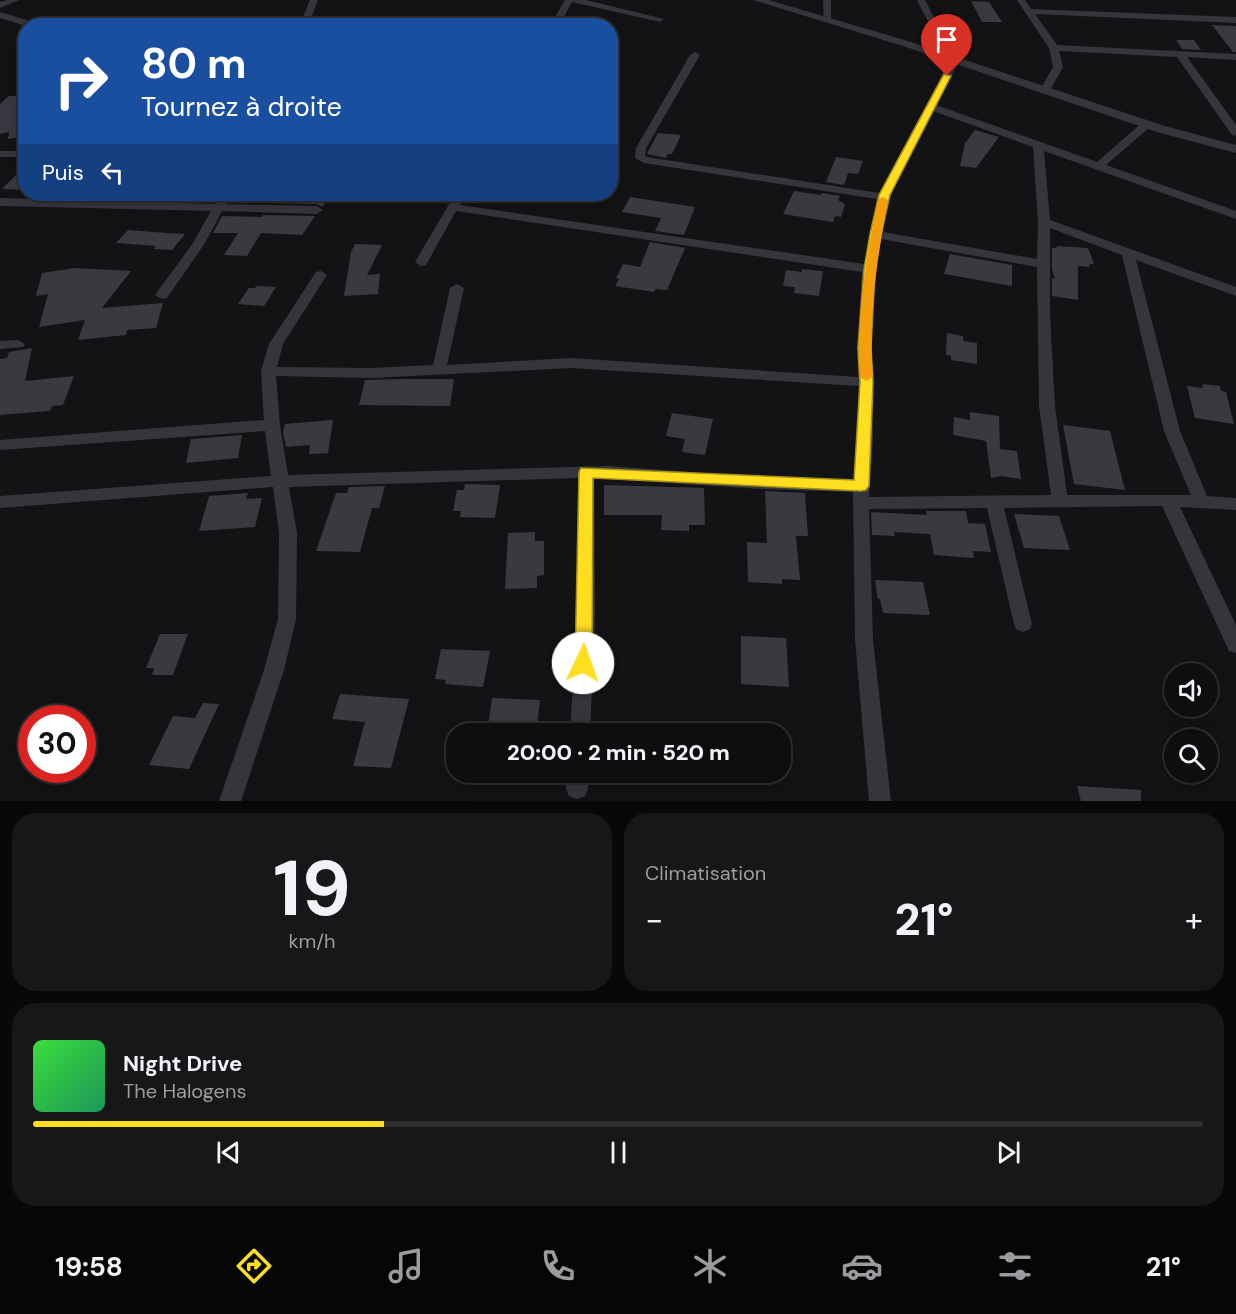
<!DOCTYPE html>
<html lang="fr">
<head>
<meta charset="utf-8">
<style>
  body { margin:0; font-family:"DM Sans",sans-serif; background:#171719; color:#f1f3f6; height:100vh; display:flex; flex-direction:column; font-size:22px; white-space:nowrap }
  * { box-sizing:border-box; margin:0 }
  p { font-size:20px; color:#9b9c9f }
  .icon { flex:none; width:33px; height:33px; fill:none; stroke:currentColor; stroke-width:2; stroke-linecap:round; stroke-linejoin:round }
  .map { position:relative; height:801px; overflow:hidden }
  .side { display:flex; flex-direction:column; gap:12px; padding:12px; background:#080809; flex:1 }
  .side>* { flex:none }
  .hud { position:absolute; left:18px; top:18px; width:600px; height:183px; border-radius:24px; box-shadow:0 3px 15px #0003,0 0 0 2px #2e2e30; background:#1a4fa0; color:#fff; overflow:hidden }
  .tools { position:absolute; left:1164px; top:663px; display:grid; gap:12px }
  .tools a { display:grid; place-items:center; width:54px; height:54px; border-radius:50%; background:#0e0e10; box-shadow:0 3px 15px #0003,0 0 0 2px #2e2e30; font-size:30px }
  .speed { position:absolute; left:18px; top:705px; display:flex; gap:12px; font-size:30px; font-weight:700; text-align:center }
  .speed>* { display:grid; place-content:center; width:78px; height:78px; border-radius:50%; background:#0e0e10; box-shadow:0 3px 15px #0003,0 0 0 2px #2e2e30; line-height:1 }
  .speed .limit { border:9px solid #d22; background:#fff; color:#111 }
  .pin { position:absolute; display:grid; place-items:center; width:51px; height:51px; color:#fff; margin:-62px -26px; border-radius:50% 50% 50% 0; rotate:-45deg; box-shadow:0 0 6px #0007 }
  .pin .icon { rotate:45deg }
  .me { position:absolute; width:66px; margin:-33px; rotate:3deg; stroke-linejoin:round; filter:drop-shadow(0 0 4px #0008) }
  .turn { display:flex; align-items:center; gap:21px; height:126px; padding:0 24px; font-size:27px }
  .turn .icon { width:78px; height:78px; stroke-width:2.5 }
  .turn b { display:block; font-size:42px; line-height:51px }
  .then { display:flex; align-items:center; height:57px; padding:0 24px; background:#0003; gap:12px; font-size:22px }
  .big { font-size:45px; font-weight:800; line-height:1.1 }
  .side .tile { flex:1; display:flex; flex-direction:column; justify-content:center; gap:9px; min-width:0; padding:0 21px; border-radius:24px; background:#171719 }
  .side .dial { align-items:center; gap:0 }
  .dial b { font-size:78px; line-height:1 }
  .song { display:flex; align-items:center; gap:18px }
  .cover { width:72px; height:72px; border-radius:9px; background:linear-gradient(135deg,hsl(120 70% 55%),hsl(150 70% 35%)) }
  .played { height:6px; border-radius:3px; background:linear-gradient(90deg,#ffde20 30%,#2e2e30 30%) }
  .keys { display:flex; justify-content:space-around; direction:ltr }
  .heat { display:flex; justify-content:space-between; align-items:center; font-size:33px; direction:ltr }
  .side .tiles { flex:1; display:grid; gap:12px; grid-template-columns:1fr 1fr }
  .tile:last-child { grid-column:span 2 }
  .trip { position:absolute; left:446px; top:723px; width:345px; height:60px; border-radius:24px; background:#0e0e10; box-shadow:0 3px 15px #0003,0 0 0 2px #2e2e30; font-weight:800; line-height:60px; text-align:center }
  .dock { display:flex; height:96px; justify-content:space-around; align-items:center; background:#060606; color:#9b9c9f }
  .dock .icon { width:42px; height:42px }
  .dock .on { color:#ffde20 }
  .dock b { font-size:27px; color:#f1f3f6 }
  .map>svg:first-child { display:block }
  .building { fill:#3a3940 }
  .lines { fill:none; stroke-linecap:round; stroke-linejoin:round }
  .minor { fill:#35353c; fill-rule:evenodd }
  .tertiary { fill:#35353c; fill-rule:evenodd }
  .route { fill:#ffde20; stroke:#a69015; stroke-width:1.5 }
  .slow { fill:#f59e0b }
</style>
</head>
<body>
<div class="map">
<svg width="1236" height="801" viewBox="0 0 1236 801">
  <rect width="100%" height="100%" fill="#131315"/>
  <!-- building -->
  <g class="building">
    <polygon points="971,1 989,2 1002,22 982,22"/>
    <polygon points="1212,25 1236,26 1236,52 1233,52"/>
    <polygon points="1176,40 1194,40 1201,50 1182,49"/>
    <polygon points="9,96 26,96 26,136 8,139 9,132 0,134 0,104"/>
    <polygon points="975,130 999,137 976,168 960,166 965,143"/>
    <polygon points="658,133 681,135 672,154 668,154 666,158 647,154"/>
    <polygon points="836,157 863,161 858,174 848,173 844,185 826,182"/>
    <polygon points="26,165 26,190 2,189"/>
    <polygon points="794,191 821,195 822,193 840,196 838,200 845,204 841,217 835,216 833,222 783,214"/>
    <polygon points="276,194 332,194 322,207 317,204 271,203"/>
    <polygon points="630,197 695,207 684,235 655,231 661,218 622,212"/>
    <polygon points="263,215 315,216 302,235 261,233 247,256 224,255 238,233 213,233 222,216 262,217"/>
    <polygon points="128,230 167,233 185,234 172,250 154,249 156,246 116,243"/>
    <polygon points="650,242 685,248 667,290 656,289 654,292 615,286 619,279 616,278 623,264 640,267"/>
    <polygon points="355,244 382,245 367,275 380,274 378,294 344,296 351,252"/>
    <polygon points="1056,246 1088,248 1094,264 1089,264 1090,267 1078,266 1078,300 1052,296 1052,278 1055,279 1052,269 1052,248 1057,248"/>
    <polygon points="950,254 1012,265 1012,286 944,274"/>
    <polygon points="75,268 131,271 102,308 163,303 156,328 127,330 126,335 78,340 85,320 39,327 48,294 36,296 42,273"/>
    <polygon points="802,269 823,271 819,296 794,293 795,287 783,286 786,270 802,272"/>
    <polygon points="256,286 276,287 264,306 238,304 249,288 255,288"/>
    <polygon points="947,333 963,336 963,341 977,343 977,364 951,360 951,356 946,355"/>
    <polygon points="32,348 25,381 74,376 63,405 52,406 50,411 0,415 0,359 7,358 9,352"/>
    <polygon points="403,379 454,379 450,406 359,405 365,380"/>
    <polygon points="1202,384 1220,386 1221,391 1226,392 1234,424 1195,418 1187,386 1203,388"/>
    <polygon points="970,412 999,416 1000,449 1017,451 1021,479 1001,476 991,478 986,441 953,435 954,417 970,420"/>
    <polygon points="672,413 713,419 705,455 682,452 685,439 666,436"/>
    <polygon points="333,420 328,453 309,454 310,445 286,447 283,432 285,424"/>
    <polygon points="1063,425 1110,431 1125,490 1074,484"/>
    <polygon points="242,435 238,458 186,463 191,439"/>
    <polygon points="465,484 500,485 495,518 460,517 461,511 453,511 457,490 464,490"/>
    <polygon points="604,485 704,488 705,525 689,525 689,531 661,530 662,515 604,515"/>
    <polygon points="385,486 379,508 372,508 360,552 316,551 336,493 347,493 349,487"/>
    <polygon points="765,491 805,493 808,536 796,536 800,580 782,579 782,584 748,582 747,542 767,543"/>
    <polygon points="248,493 246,499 262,498 255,527 199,531 209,496"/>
    <polygon points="926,511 966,511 968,523 985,524 991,552 973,551 974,558 934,555 930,534 894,532 895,536 872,535 871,512 927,515"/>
    <polygon points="1014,514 1059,516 1070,550 1024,548"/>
    <polygon points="535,532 535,541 544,541 544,575 537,576 537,588 505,589 508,533"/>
    <polygon points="875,580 923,582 930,615 883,613 880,599 878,599"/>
    <polygon points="160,634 188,634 173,675 152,675 154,668 146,668"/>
    <polygon points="741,636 786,638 789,687 741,684"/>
    <polygon points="441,649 490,651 483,687 445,684 446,680 435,679"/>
    <polygon points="340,694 409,699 391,768 353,766 365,722 332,719"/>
    <polygon points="492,698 540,700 536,734 487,734"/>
    <polygon points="203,703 219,704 189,769 149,765 173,716 195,718"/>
    <polygon points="1077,786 1141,790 1141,801 1081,801"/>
  </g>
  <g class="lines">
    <!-- minor -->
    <g class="minor">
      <polygon points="7,0 19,0 0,8 0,2"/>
      <polygon points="310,0 318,0 308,26 299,26"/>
      <polygon points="565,0 586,0 664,19 660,22 572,2 559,26 550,26"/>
      <polygon points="823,0 831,0 831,23 824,21"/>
      <polygon points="917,0 925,0 938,25 938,56 930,54 930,25"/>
      <polygon points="1017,0 1025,0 1031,9 1236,17 1236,23 1035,14 1057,45 1236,54 1236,60 1187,57 1236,125 1236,136 1232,135 1177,57 1059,51 1063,67 1049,92 1041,92 1040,90 1053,67 1049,48"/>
      <polygon points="0,12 40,24 41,26 26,26 0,18"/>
      <path d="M695,52L700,55L646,148L645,155L647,157L879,193L950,60L955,57L960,60L936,105L1097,162L1143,122H1151V126L1106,165L1236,211V219L1044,151L1050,220L1236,287V296L1136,260L1180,431L1207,496L1236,498V510L1180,507L1236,625V653L1229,651L1162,506L1004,508L1032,624L1030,629L1023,632L1016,629L1014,624L987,508L869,509L873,639L891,801H869L855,639L853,492L760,489L594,478L595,615L590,734H570L577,615L578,478L289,487L297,533L296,619L284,670L241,801H219L264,670L278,619L279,533L273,487L0,508V496L271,476L265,431L0,450V440L264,420L261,371L269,344L316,272L321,271L327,275L283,344L277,367L371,368L433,365L450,288L457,284L464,288L447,365L571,358L858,377L857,348L862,272L456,211L426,265L421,266L415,262L455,194H465L460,205L864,264L877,199L644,163L635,158L636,148L690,55ZM933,111L1033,147L1038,222L1037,259L883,232L890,195ZM1050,228L1122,255L1164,431L1191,495H1067L1055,406L1050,315ZM881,239L1037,267L1039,406L1051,495L869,497L873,438L871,348L875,269ZM571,368L859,386L854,480L760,477L608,466L288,475L280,425L276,376L371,378Z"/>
      <rect x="0" y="151" width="26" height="6"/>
      <polygon points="221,194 232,194 226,204 317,206 323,210 317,214 222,211 205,243 167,298 162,299 155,295 193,243 211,211 0,206 0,198 215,204"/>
      <polygon points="18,340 25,344 23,347 0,349 0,341"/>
      <polygon points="567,772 588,772 588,789 585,796 577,799 569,796 566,789"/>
    </g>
    <!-- tertiary -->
    <polygon class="tertiary" points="753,0 769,0 911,42 1165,126 1236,145 1236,153 1157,132 903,46"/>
  </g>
  <!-- route -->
  <polygon class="route" points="944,74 951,76 890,195 881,234 875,269 871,348 873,382 869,486 866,490 861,491 593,478 592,663 590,668 583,670 577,668 575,663 579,472 581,468 854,480 860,382 858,348 864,269 870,234 879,195"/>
  <!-- slow -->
  <path class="slow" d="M883,197L888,200C877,259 868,317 873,377L866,381L860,377C856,317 866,259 878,200Z"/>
</svg>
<div class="tools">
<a><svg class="icon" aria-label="sound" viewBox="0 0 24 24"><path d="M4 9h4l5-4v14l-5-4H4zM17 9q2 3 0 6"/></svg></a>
<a><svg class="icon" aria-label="search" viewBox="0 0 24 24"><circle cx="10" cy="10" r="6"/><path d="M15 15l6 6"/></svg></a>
</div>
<div class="speed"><div class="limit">30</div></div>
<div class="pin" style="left:947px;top:76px;background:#d93025"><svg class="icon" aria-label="arrive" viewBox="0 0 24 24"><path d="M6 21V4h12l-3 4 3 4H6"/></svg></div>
<svg class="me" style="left:583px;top:663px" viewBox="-20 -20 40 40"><circle r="19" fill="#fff"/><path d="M0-13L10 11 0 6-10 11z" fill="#ffde20"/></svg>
<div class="trip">20:00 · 2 min · 520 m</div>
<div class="hud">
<div class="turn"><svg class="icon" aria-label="right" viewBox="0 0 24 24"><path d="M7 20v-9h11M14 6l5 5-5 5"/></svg><div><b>80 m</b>Tournez à droite</div></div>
<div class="then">Puis<svg class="icon" aria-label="left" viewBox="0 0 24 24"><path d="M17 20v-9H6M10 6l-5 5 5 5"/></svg></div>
</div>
</div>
<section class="side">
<div class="tiles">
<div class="tile dial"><b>19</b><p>km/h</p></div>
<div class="tile"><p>Climatisation</p>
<div class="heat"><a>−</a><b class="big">21°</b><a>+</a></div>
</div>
<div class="tile">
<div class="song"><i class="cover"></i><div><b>Night Drive</b><p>The Halogens</p></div></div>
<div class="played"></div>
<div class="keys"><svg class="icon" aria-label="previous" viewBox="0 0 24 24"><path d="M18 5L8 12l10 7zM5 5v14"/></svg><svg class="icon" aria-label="pause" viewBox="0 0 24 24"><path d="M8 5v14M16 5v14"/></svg><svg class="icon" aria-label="next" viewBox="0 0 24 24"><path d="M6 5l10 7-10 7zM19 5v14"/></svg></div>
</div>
</div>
</section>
<nav class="dock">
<b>19:58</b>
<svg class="icon on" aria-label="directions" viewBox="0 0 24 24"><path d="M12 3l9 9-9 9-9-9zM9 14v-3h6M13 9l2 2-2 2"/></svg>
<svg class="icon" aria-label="music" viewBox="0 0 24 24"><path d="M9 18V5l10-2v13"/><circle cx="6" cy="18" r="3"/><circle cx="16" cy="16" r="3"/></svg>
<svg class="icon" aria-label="phone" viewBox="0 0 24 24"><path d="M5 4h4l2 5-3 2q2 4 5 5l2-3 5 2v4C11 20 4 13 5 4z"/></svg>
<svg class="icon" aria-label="climate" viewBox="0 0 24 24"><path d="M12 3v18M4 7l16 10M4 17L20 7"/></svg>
<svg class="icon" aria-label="car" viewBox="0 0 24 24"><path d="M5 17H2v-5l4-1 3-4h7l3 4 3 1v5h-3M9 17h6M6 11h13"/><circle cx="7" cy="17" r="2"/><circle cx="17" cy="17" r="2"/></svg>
<svg class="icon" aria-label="filters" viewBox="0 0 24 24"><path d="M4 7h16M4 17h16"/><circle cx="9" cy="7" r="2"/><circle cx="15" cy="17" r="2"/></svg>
<b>21°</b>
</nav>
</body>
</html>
